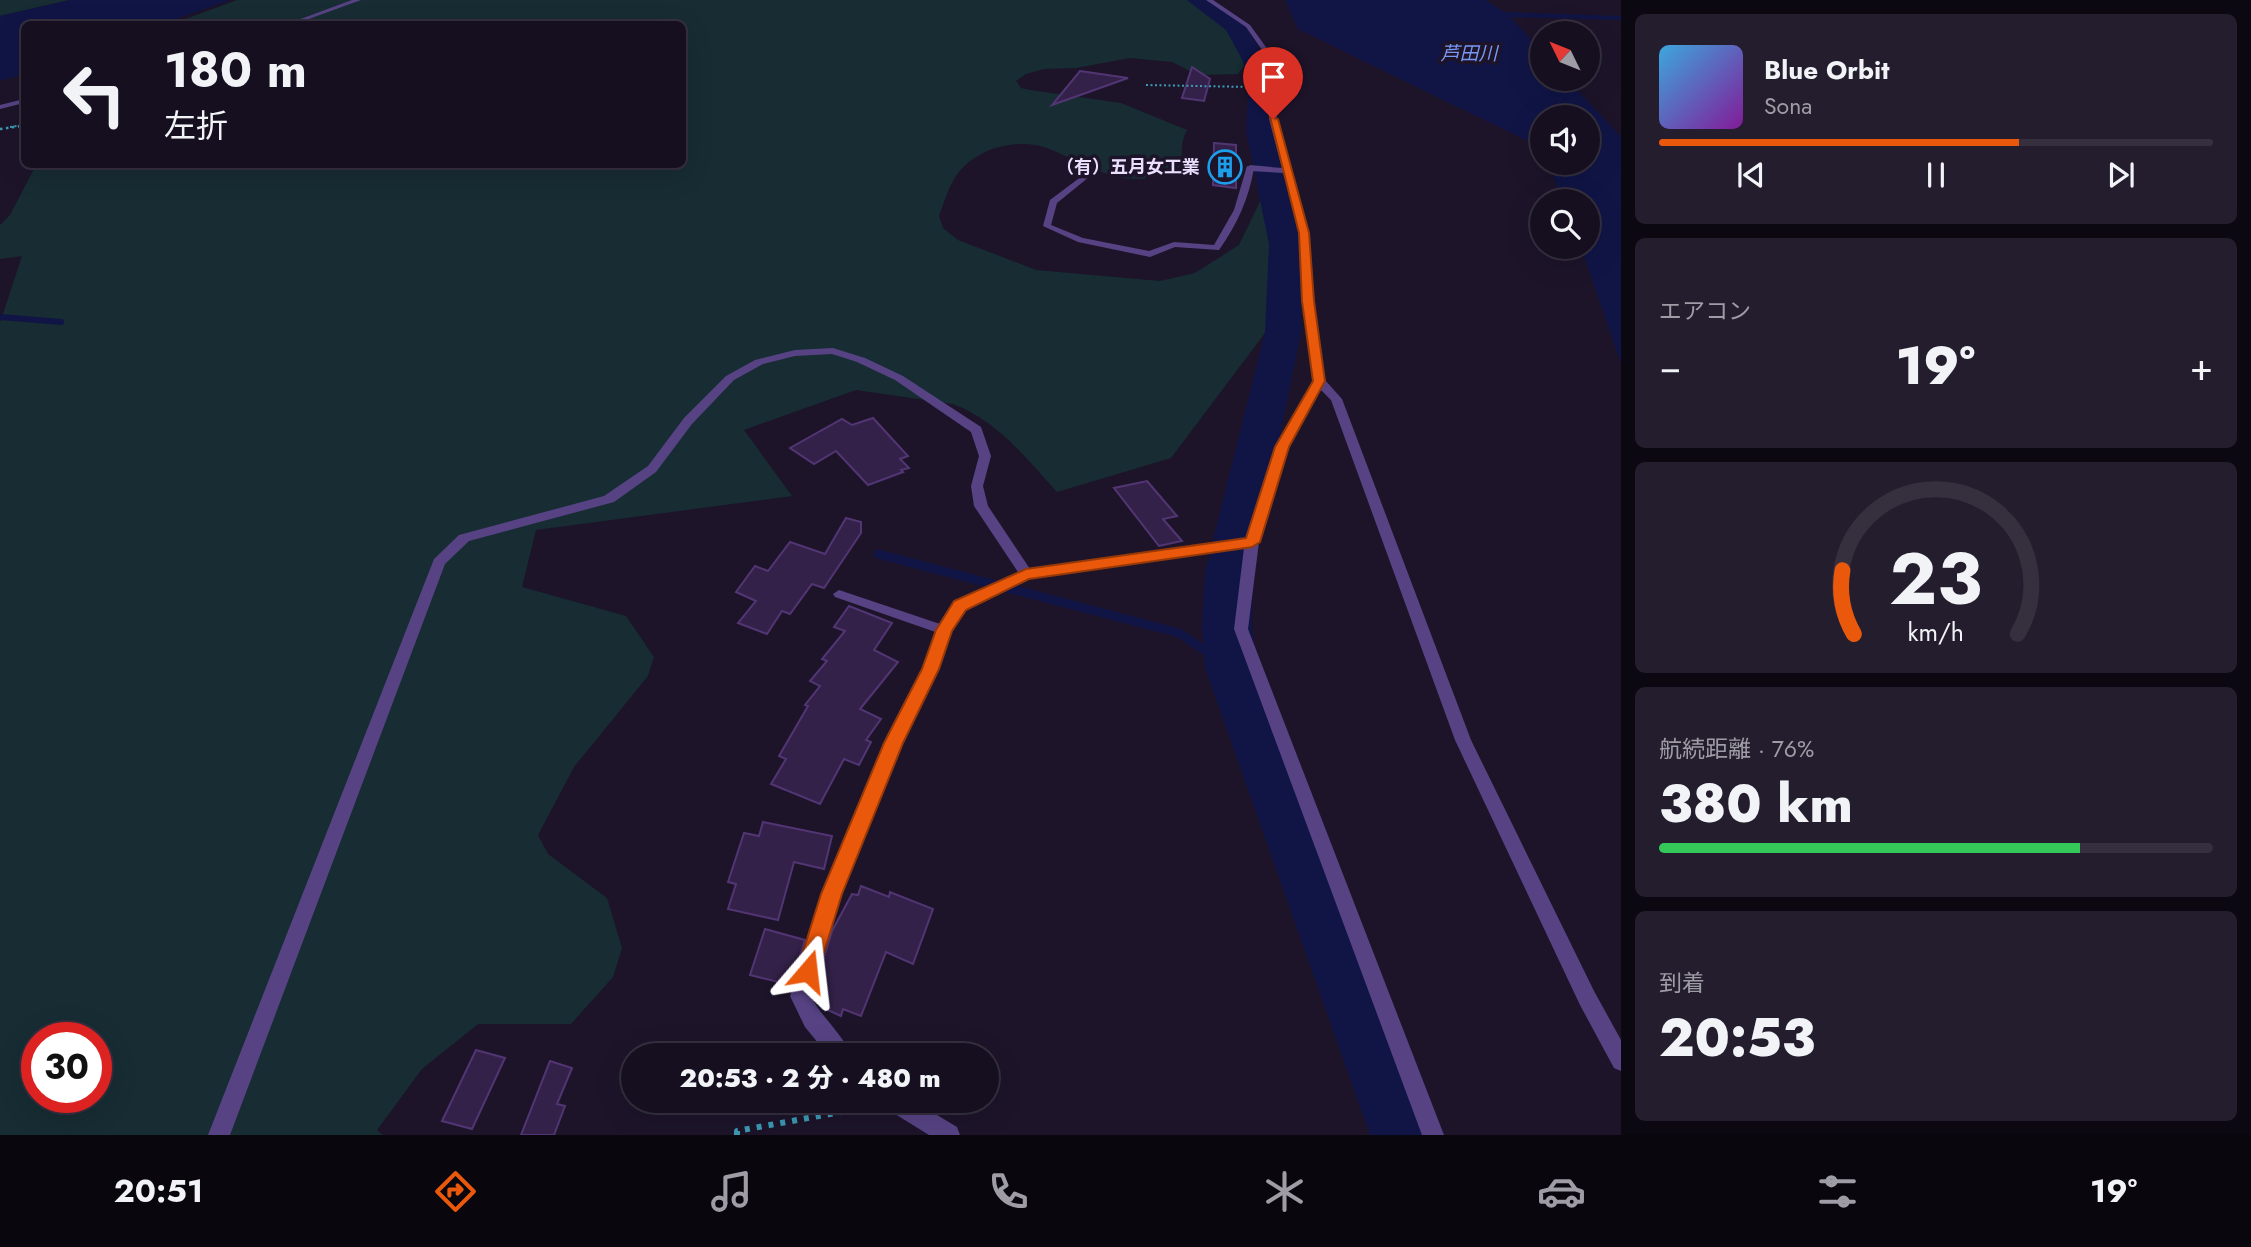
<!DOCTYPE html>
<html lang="ja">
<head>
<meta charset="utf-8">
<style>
  body { margin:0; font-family:Jost,"Noto Sans JP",sans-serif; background:#231d2d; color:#f1f3f6; height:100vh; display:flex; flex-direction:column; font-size:26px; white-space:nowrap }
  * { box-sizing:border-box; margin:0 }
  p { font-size:23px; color:#9e9ca5 }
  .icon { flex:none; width:38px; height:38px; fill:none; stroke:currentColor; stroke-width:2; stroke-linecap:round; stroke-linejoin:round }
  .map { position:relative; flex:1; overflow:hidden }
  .details { display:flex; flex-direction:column; gap:14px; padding:14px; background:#0c0812; width:630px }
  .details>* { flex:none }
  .top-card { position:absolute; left:21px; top:21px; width:665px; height:147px; border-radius:10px; box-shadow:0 7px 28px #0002,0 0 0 2px #352f3e; background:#160f20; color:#f1f3f6; overflow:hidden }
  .needle { width:46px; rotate:313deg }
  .tools { position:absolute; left:1530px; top:21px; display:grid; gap:14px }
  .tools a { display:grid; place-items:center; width:70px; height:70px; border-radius:50%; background:#160f20; box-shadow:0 7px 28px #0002,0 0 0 2px #352f3e; font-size:35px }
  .speed { position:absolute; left:21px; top:1022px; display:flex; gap:14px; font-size:35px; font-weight:700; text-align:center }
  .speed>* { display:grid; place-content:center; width:91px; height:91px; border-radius:50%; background:#160f20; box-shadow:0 7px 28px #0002,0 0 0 2px #352f3e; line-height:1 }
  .speed .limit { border:10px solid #d22; background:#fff; color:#111 }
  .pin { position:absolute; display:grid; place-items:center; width:60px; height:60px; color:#fff; margin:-72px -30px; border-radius:50% 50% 50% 0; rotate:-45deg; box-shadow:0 0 7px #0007 }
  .pin .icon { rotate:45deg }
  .me { position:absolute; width:77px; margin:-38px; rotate:17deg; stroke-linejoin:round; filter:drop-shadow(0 0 5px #0008) }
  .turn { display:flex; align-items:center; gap:24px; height:147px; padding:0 28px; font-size:32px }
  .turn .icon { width:91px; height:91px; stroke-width:2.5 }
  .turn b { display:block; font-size:49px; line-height:60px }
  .big { font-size:52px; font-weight:800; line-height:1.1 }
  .details .tile { flex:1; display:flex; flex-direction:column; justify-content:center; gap:10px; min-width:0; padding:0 24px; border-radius:10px; background:#231d2d }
  .details .dial { align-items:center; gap:0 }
  .dial svg { height:182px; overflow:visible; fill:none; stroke:#352f3e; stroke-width:7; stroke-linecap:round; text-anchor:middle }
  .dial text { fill:#f1f3f6; stroke:none }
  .song { display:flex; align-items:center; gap:21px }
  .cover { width:84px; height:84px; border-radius:10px; background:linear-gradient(135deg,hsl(200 70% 55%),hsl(290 70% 35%)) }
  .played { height:7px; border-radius:4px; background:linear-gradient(90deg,#ea580c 65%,#352f3e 65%) }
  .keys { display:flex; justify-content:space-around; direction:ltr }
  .heat { display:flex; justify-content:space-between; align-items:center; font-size:38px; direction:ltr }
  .charge { height:10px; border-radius:5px; background:linear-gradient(90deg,#34c759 76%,#352f3e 0) }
  .trip { position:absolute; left:621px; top:1043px; width:378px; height:70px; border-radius:35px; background:#160f20; box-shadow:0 7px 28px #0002,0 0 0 2px #352f3e; font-weight:800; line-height:70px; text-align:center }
  .tabs { display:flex; height:112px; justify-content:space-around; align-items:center; background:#09060d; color:#9e9ca5 }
  .tabs .icon { width:49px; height:49px }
  .tabs .active { color:#ea580c }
  .tabs b { font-size:32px; color:#f1f3f6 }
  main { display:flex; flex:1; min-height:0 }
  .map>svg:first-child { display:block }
  .green { fill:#172c33; fill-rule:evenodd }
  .water { fill:#101546 }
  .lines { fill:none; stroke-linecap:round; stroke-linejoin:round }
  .stream-far1 { stroke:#101546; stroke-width:6 }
  .stream { stroke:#101546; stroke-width:9 }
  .river { fill:#101546; fill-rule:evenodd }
  .building { fill:#342149; stroke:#523573; stroke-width:2 }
  .path-far2 { stroke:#3c9ab3; stroke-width:2; stroke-dasharray:2 2.5; stroke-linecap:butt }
  .path-far1 { stroke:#3c9ab3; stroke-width:2.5; stroke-dasharray:2.5 3.5; stroke-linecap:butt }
  .path { stroke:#3c9ab3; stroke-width:6; stroke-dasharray:5 7; stroke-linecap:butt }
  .lane { fill:#574384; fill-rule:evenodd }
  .street { fill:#574384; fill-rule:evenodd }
  .route { fill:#ea580c; stroke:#983908; stroke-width:2 }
  .labels { text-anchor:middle; stroke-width:7; stroke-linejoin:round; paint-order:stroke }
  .far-poi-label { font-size:18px; font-weight:bold; fill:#eadffc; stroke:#1d142a; text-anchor:end }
  .far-water-label { font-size:19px; font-style:italic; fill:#7697f3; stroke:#1d142a }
</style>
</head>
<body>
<main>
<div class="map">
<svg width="1621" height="1135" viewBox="0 0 1621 1135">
  <rect width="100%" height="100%" fill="#1d142a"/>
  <!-- green -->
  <g class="green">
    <polygon points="0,0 70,0 0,16"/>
    <path d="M237,0H1192L1227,23L1245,65L1238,74L1198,75L1172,62L1130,58L1076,68L1044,69L1026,74L1016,81L1021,88L1030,90L1121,103L1187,130C1178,147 1185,157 1179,168C1166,172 1152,179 1138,179C1105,179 1077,160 1047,148C1016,137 974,149 956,176C948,188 944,203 939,216L943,228L958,240L1036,270L1160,281L1195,273L1239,245L1265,191L1289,194L1268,329L1171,458L1057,492C1026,458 998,421 953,404L856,390L744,430L792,496L536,530L522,587L626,616L654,657L648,676L574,767L538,835L548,854L607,898L622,948L613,977L571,1024H478L422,1069L377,1130L383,1135H0V323L22,256L0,259V225L10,215L36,165L682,164V24H172ZM37,1038H96V1097H37Z"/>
  </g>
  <!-- water -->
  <g class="water">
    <polygon points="70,0 230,0 162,24 24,24 24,74 0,81 0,16"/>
    <polygon points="1285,0 1485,0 1505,12 1621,16 1621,20 1510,17 1542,51 1542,79 1567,79 1621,137 1621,364 1581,247 1587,247 1587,201 1563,201 1548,163 1587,163 1587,117 1542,117 1542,148 1298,29"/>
  </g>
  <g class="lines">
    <!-- stream-far1 -->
    <polyline class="stream-far1" points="0,317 61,322"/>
    <!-- stream -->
    <polyline class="stream" points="878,554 1179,633 1231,668"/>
    <!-- river -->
    <polygon class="river" points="1187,0 1211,0 1243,21 1267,61 1272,97 1272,131 1301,244 1301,332 1253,572 1252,626 1257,668 1444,1135 1370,1135 1205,668 1202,626 1205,572 1265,332 1269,244 1246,131 1248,97 1243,61 1226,30"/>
  </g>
  <!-- building -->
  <g class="building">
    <polygon points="1192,67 1210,79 1204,101 1182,98"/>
    <polygon points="1080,71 1128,78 1052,105"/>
    <polygon points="1214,143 1236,145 1236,188 1213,185"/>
    <polygon points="873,418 908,456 900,459 909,468 901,470 903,472 868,485 836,451 814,464 790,448 842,419 852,425"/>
    <polygon points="1147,481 1177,516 1163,519 1182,541 1159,546 1114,488"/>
    <polygon points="846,518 861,522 861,533 824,588 812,584 790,614 782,611 767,634 738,623 756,601 736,592 755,566 768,571 790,542 825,554"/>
    <polygon points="849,606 892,623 874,650 898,662 860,709 881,719 866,740 871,742 859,765 844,759 820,804 771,784 786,759 779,756 808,706 805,705 820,686 810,681 827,661 822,659 845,631 834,627"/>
    <polygon points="763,822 832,836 824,869 794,862 778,920 728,909 736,884 728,882 744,833 759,836"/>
    <polygon points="861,886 889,897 890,892 933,909 913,964 886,952 861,1016 843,1009 841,1016 821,1007 824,999 813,994 832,931 852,894 858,895"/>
    <polygon points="765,929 805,940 791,985 750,975"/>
    <polygon points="476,1050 505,1058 472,1129 442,1121"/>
    <polygon points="550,1061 572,1068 557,1104 565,1106 554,1135 521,1135"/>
  </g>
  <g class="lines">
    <!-- path-far2 -->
    <g class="path-far2">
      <polyline points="1146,85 1249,87 1257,92"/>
      <polyline points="10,127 24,125"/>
    </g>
    <!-- path-far1 -->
    <polyline class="path-far1" points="0,129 21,126"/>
    <!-- path -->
    <polyline class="path" points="737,1135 737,1131 874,1106"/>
    <!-- lane -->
    <g class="lane">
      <path d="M1247,166L1254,168C1249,198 1237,225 1219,250L1175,247L1150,257L1078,242L1043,226L1050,200L1086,173L1090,175L1089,177L1057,203L1051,225L1083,238L1149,251L1174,242L1214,245L1234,210Z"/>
      <polygon points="839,590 949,627 951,630 949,633 944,635 835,597 833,594"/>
    </g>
    <!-- street -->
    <g class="street">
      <polygon points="352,0 361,0 295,24 287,24"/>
      <path d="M1206,0H1213L1250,25L1273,57L1277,119L1309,233L1313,301L1325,380L1342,399L1471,740L1594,991L1621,1040V1071L1614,1068L1580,1005L1455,740L1331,400L1320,389L1288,447L1259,542L1248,629L1444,1135H1422L1234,629L1244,548L1029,579L965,610L951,631L938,669L901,743L840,894L810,995C821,1017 843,1034 851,1055H828L805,1027L790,996L822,894L885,743L922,669L937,630L955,602L1018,572L974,506L971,486L979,456L971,432L895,380L857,362L832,354L795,356L763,364L734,380L692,424L656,472L614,502L469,541L445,564L230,1135H208L434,559L459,535L604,496L648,466L684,418L726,376L755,360L795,350L833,348L865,358L903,376L981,427L991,456L983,486L988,506L1030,569L1246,538L1276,447L1313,381L1303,301L1299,233L1284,173L1250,171L1246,168L1250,165L1282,168L1269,119L1267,57L1246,27Z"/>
      <polygon points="24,99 24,103 0,109 0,105"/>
      <polygon points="884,1101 914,1101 957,1127 960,1135 929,1135 887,1109"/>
    </g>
  </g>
  <!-- route -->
  <polygon class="route" points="1270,117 1278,119 1309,233 1314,301 1325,381 1289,447 1260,542 1252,547 1029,579 966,610 952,631 939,669 903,743 842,894 816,978 808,981 800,978 797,971 821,894 884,743 922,669 936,630 954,601 1026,569 1246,538 1275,447 1313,381 1302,301 1299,233"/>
  <!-- icons -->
  <defs>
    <symbol id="building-ring" viewBox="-11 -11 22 22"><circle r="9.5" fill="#1d142a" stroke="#1d9eeb" stroke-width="1.5"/><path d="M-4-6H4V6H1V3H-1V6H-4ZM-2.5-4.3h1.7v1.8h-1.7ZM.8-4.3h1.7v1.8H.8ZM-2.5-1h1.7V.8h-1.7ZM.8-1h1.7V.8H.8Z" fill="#1d9eeb"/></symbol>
  </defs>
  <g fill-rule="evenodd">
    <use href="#building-ring" x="1206" y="148" width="38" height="38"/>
  </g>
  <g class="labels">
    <!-- far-poi labels -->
    <g class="far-poi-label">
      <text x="1200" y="173">（有）五月女工業</text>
    </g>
    <!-- far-water labels -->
    <g class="far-water-label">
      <text x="1469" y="60">芦田川</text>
    </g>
  </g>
</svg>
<div class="tools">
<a><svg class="needle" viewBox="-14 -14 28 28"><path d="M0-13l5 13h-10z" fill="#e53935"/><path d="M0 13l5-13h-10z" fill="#9e9ca5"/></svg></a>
<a><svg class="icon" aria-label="sound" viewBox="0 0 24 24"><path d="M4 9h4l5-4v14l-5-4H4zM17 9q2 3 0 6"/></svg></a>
<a><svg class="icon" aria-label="search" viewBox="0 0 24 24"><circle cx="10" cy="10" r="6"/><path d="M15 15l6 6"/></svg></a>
</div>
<div class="speed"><div class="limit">30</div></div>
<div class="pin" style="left:1273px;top:119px;background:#d93025"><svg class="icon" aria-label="arrive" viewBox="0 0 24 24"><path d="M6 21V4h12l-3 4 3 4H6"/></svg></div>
<svg class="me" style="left:808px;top:971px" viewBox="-20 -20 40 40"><path d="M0-17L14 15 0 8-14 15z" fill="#ea580c" stroke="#fff" stroke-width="4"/></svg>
<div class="trip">20:53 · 2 分 · 480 m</div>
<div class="top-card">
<div class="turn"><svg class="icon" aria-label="left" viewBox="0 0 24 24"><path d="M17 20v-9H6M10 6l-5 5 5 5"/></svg><div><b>180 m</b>左折</div></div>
</div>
</div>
<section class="details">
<div class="tile">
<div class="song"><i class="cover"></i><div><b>Blue Orbit</b><p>Sona</p></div></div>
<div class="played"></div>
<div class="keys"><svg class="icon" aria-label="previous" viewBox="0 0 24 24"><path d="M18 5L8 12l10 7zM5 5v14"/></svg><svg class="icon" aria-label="pause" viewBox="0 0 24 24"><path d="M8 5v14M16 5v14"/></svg><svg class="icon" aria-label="next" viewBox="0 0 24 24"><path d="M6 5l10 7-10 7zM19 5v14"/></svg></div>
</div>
<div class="tile"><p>エアコン</p>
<div class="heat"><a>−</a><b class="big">19°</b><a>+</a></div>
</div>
<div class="tile dial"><svg viewBox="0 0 100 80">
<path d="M14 69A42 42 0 1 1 86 69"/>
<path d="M14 69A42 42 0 0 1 9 41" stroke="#ea580c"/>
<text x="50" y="56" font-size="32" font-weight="700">23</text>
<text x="50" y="72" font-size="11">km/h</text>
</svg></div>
<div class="tile"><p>航続距離 · 76%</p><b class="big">380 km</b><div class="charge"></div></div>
<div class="tile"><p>到着</p><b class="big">20:53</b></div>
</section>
</main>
<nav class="tabs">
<b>20:51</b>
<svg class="icon active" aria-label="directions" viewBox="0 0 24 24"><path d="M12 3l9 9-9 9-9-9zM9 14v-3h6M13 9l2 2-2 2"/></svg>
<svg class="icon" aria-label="music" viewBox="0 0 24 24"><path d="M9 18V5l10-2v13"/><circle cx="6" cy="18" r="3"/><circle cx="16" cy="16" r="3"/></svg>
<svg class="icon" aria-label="phone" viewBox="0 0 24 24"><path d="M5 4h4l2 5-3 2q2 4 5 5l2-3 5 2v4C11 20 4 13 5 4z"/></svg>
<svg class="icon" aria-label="climate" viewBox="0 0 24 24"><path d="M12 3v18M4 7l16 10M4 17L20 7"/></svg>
<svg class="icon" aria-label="car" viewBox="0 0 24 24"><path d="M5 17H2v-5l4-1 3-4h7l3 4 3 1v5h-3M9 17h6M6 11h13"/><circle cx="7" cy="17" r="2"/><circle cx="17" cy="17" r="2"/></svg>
<svg class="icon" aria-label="filters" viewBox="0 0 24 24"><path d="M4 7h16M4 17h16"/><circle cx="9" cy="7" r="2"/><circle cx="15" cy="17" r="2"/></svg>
<b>19°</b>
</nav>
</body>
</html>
